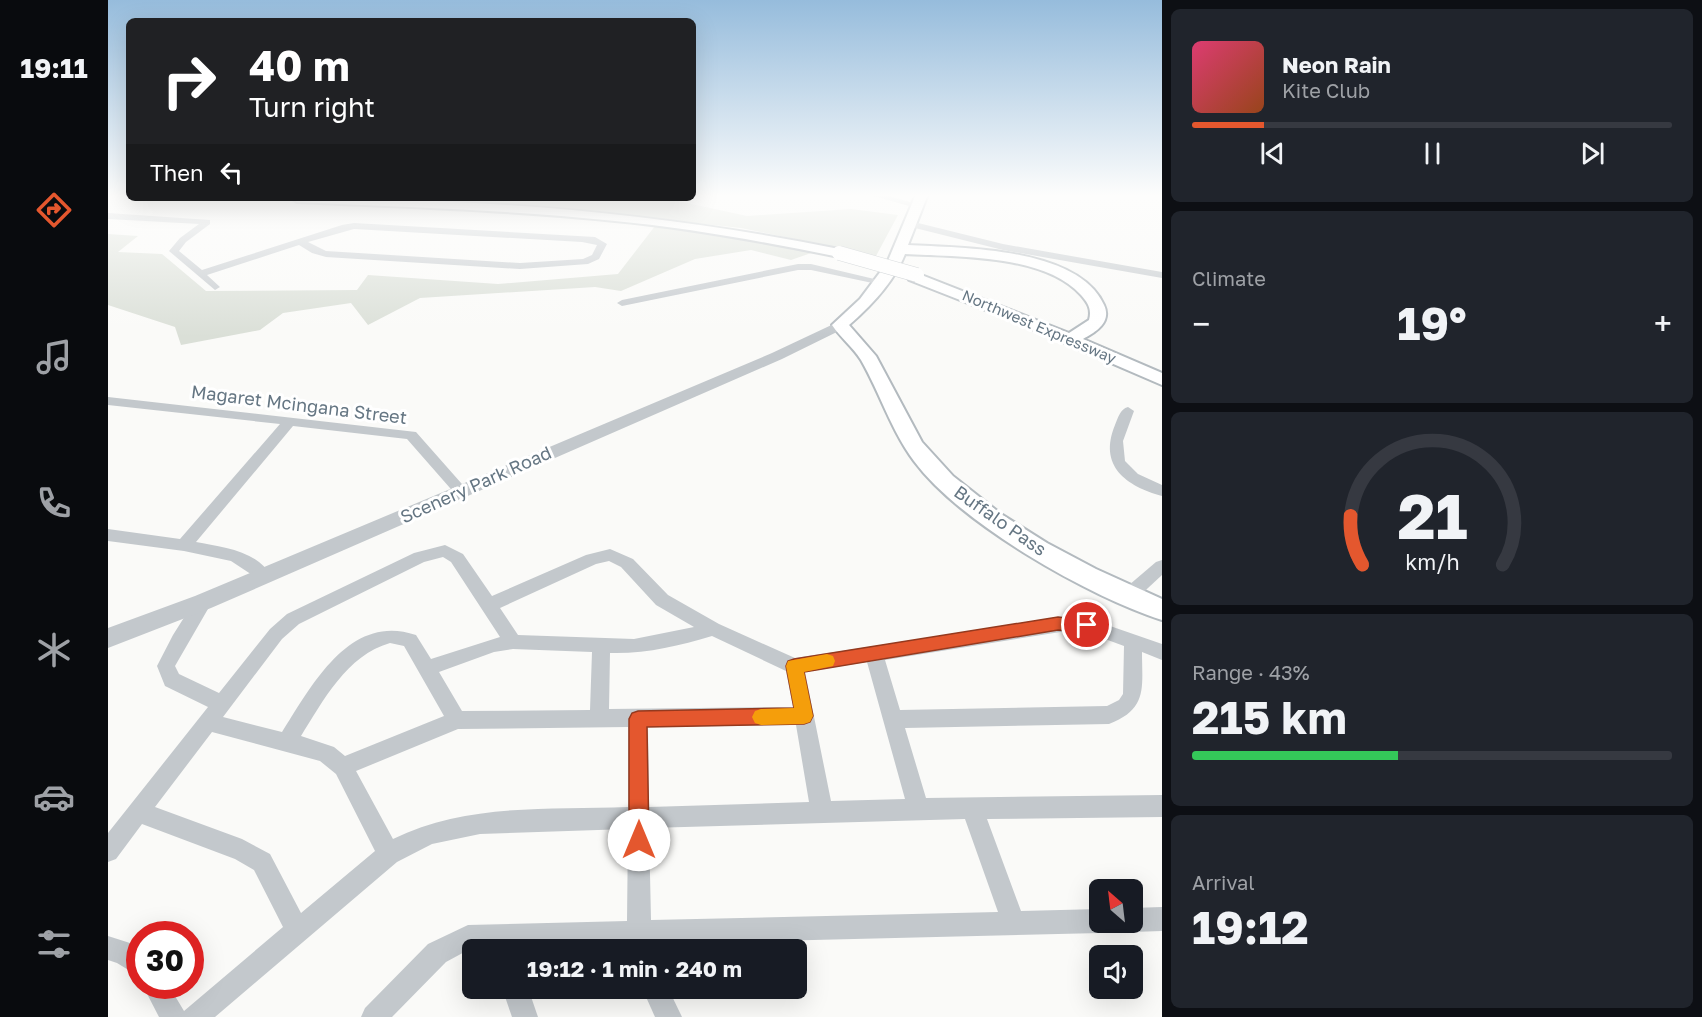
<!DOCTYPE html>
<html lang="en">
<head>
<meta charset="utf-8">
<style>
  body { margin:0; font-family:"Golos Text",sans-serif; background:#20242c; color:#f1f3f6; height:100vh; display:flex; flex-direction:column; font-size:22px; white-space:nowrap }
  * { box-sizing:border-box; margin:0 }
  p { font-size:20px; color:#9ea1a6 }
  .icon { flex:none; width:33px; height:33px; fill:none; stroke:currentColor; stroke-width:2; stroke-linecap:round; stroke-linejoin:round }
  .map { position:relative; flex:1; overflow:hidden }
  .drawer { display:flex; flex-direction:column; gap:9px; padding:9px; background:#0d0f14; width:540px }
  .drawer>* { flex:none }
  .top-card { position:absolute; left:18px; top:18px; width:570px; height:183px; border-radius:9px; box-shadow:0 6px 24px #0002; background:#202124; color:#fff; overflow:hidden }
  .needle { width:39px; rotate:332deg }
  .buttons { position:absolute; left:981px; top:879px; display:grid; gap:12px }
  .buttons a { display:grid; place-items:center; width:54px; height:54px; border-radius:9px; background:#171b24; box-shadow:0 6px 24px #0002; font-size:30px }
  .speed { position:absolute; left:18px; top:921px; display:flex; gap:12px; font-size:30px; font-weight:700; text-align:center }
  .speed>* { display:grid; place-content:center; width:78px; height:78px; border-radius:50%; background:#171b24; box-shadow:0 6px 24px #0002; line-height:1 }
  .speed .limit { border:9px solid #d22; background:#fff; color:#111 }
  .pin { position:absolute; display:grid; place-items:center; width:51px; height:51px; color:#fff; margin:-26px; border:3px solid #fff; border-radius:50%; box-shadow:0 2px 6px #0007 }
  .me { position:absolute; width:66px; margin:-33px; rotate:0deg; stroke-linejoin:round; filter:drop-shadow(0 0 4px #0008) }
  .turn { display:flex; align-items:center; gap:21px; height:126px; padding:0 24px; font-size:27px }
  .turn .icon { width:78px; height:78px; stroke-width:2.5 }
  .turn b { display:block; font-size:42px; line-height:51px }
  .then { display:flex; align-items:center; height:57px; padding:0 24px; background:#0003; gap:12px; font-size:22px }
  .big { font-size:45px; font-weight:700; line-height:1.1 }
  .drawer .widget { flex:1; display:flex; flex-direction:column; justify-content:center; gap:9px; min-width:0; padding:0 21px; border-radius:9px; background:#20242c }
  .drawer .dial { align-items:center; gap:0 }
  .dial svg { height:156px; overflow:visible; fill:none; stroke:#363941; stroke-width:7; stroke-linecap:round; text-anchor:middle }
  .dial text { fill:#f1f3f6; stroke:none }
  .song { display:flex; align-items:center; gap:18px }
  .cover { width:72px; height:72px; border-radius:9px; background:linear-gradient(135deg,hsl(340 70% 55%),hsl(20 70% 35%)) }
  .played { height:6px; border-radius:3px; background:linear-gradient(90deg,#e4572e 15%,#363941 15%) }
  .keys { display:flex; justify-content:space-around; direction:ltr }
  .heat { display:flex; justify-content:space-between; align-items:center; font-size:33px; direction:ltr }
  .charge { height:9px; border-radius:4px; background:linear-gradient(90deg,#34c759 43%,#363941 0) }
  .trip { position:absolute; left:354px; top:939px; width:345px; height:60px; border-radius:9px; background:#171b24; box-shadow:0 6px 24px #0002; font-weight:700; line-height:60px; text-align:center }
  main { display:flex; flex:1; min-height:0 }
  .dock { display:flex; flex-direction:column; width:108px; justify-content:space-around; align-items:center; background:#090b0e; color:#9ea1a6 }
  .dock .icon { width:42px; height:42px }
  .dock .active { color:#e4572e }
  .dock b { font-size:27px; color:#f1f3f6 }
  .map>svg:first-child { display:block }
  .green { fill:#dadfd7 }
  .lines { fill:none; stroke-linecap:round; stroke-linejoin:round }
  .secondary-casing { stroke:#b3babf; stroke-width:4 }
  .minor { fill:#c3c8cc; fill-rule:evenodd }
  .tertiary { fill:#c3c8cc; fill-rule:evenodd }
  .secondary { fill:#fff; fill-rule:evenodd }
  .secondary-bridge-casing { stroke:#b3babf; stroke-width:15; stroke-linecap:butt }
  .secondary-bridge { stroke:#fff; stroke-width:14 }
  .route { fill:#e4572e; stroke:#94391e; stroke-width:1.5 }
  .slow { fill:#f59e0b }
  .labels { text-anchor:middle; stroke-width:6; stroke-linejoin:round; paint-order:stroke }
  .far-street-label { font-size:15px; fill:#657683; stroke:#fff }
  .street-label { font-size:18px; fill:#657683; stroke:#fff }
</style>
</head>
<body>
<main>
<nav class="dock">
<b>19:11</b>
<svg class="icon active" aria-label="directions" viewBox="0 0 24 24"><path d="M12 3l9 9-9 9-9-9zM9 14v-3h6M13 9l2 2-2 2"/></svg>
<svg class="icon" aria-label="music" viewBox="0 0 24 24"><path d="M9 18V5l10-2v13"/><circle cx="6" cy="18" r="3"/><circle cx="16" cy="16" r="3"/></svg>
<svg class="icon" aria-label="phone" viewBox="0 0 24 24"><path d="M5 4h4l2 5-3 2q2 4 5 5l2-3 5 2v4C11 20 4 13 5 4z"/></svg>
<svg class="icon" aria-label="climate" viewBox="0 0 24 24"><path d="M12 3v18M4 7l16 10M4 17L20 7"/></svg>
<svg class="icon" aria-label="car" viewBox="0 0 24 24"><path d="M5 17H2v-5l4-1 3-4h7l3 4 3 1v5h-3M9 17h6M6 11h13"/><circle cx="7" cy="17" r="2"/><circle cx="17" cy="17" r="2"/></svg>
<svg class="icon" aria-label="filters" viewBox="0 0 24 24"><path d="M4 7h16M4 17h16"/><circle cx="9" cy="7" r="2"/><circle cx="15" cy="17" r="2"/></svg>
</nav>
<div class="map">
<svg width="1054" height="1017" viewBox="0 0 1054 1017">
  <rect width="100%" height="100%" fill="#fafaf8"/>
  <!-- green -->
  <g class="green">
    <polygon points="256,198 556,198 639,216 743,209 790,215 768,256 633,228 513,215"/>
    <polygon points="547,226 657,241 706,252 683,260 643,250 587,259 513,291 487,287 312,298 260,325 243,303 175,313 152,330 73,345 67,327 0,305 0,234 30,236 10,252 54,254 98,291 249,290 260,275 390,284 510,274"/>
  </g>
  <g class="lines">
    <defs>
      <g id="secondary">
        <path d="M808,194H820L800,245C853,248 970,247 996,305C1004,322 988,332 975,339L1054,373V385L908,322L801,280L799,277L801,274H811L961,333L981,320C984,309 980,303 973,295C936,254 849,257 797,254C786,282 763,306 741,325L768,356L814,442L845,476L893,514L939,543L988,569L1054,599V620C980,596 853,524 806,461C783,430 772,393 753,360C745,347 732,337 724,325L752,299L779,263Z"/>
        <path d="M183,198C368,198 549,212 731,249L738,253L731,257C657,242 582,228 507,221C401,210 295,207 189,202Z"/>
      </g>
    </defs>
    <!-- secondary casing -->
    <use href="#secondary" class="secondary-casing"/>
    <!-- minor -->
    <g class="minor">
      <polygon points="759,194 774,194 812,205 808,208"/>
      <path d="M0,213L102,220V224L78,242L71,251L94,270L234,225L246,223L487,237L499,244L491,259L480,264L412,269L218,257L204,253L191,245L99,275L112,287L107,290L61,251L72,238L91,224L0,219ZM246,229L474,242L489,245L484,255L475,259L412,263L218,251L200,242Z"/>
      <polygon points="802,221 895,244 1054,272 1054,278 895,250 799,226 798,224"/>
      <polygon points="690,264 703,264 779,282 774,285 703,270 690,270 514,306 509,303 514,300"/>
      <path d="M0,397L308,432L361,492L359,496H349L299,439L185,426L88,542C113,547 149,550 163,576L161,580L155,582L123,561L76,551L0,541V529L72,539L172,424L0,405Z"/>
      <path d="M1020,407L1026,411L1015,441L1017,461L1030,474L1054,485V496C1018,486 990,466 1007,425C1010,418 1012,409 1020,407Z"/>
      <path d="M337,545L355,554L384,596L478,555L502,549L525,559L560,595L611,624L687,658L965,616L979,618L1054,644V660L1034,652C1034,688 1040,709 1001,724L797,728L818,798L1054,795V817L879,819L913,911L992,909V922H1003L1000,929L992,933L546,944L547,950H523L522,945L362,949L338,962L284,1017H253L257,1008L320,944L360,925L519,921L520,829L372,834L324,844L289,862L107,1017H51L35,986H61L76,1011L175,927L146,870L127,859L34,824L8,859L0,862V833L100,707L57,686L49,666L65,635L89,597L95,595L101,597L104,602L67,666L71,674L111,693L162,629L179,614L306,553ZM335,557L343,562L392,637L323,659L308,635C242,612 204,685 174,732L115,717L174,639L191,624L316,562ZM501,561L513,567L548,605L586,627L526,639L410,635L392,608L488,564ZM965,630L978,632L1016,646L1015,694L1011,700L999,706L792,710L777,660ZM604,636L678,671L685,707L501,709L502,653C538,654 570,646 604,636ZM282,643L296,646L336,716L237,756L226,747L193,736C215,701 239,655 282,643ZM405,649L484,652L482,710L354,711L331,672L386,652ZM759,662L797,799L723,801L697,672ZM688,725L701,802L541,807L540,727ZM520,727V807C440,810 358,803 285,839L248,771L350,729ZM104,732L212,761L228,774L267,851L193,913L162,854L134,839L47,807ZM857,819L890,912L543,920L541,828Z"/>
      <polygon points="1054,560 1054,575 1026,601 1020,603 1014,601 1012,596 1014,591 1048,562"/>
      <polygon points="1054,907 1054,931 1024,932 1016,928 1013,922 1024,922 1024,908"/>
      <polygon points="0,936 25,944 32,949 32,977 9,963 0,960"/>
      <polygon points="394,988 420,988 430,1017 404,1017"/>
      <polygon points="534,988 560,988 574,1017 547,1017"/>
    </g>
    <!-- tertiary -->
    <polygon class="tertiary" points="732,321 737,322 739,325 737,328 674,359 103,608 0,648 0,628 87,596 347,487 664,353"/>
    <!-- secondary -->
    <use href="#secondary" class="secondary"/>
    <defs>
      <polyline id="secondary-bridge" points="731,253 809,275"/>
    </defs>
    <!-- secondary-bridge casing -->
    <use href="#secondary-bridge" class="secondary-bridge-casing"/>
    <!-- secondary-bridge -->
    <use href="#secondary-bridge" class="secondary-bridge"/>
  </g>
  <!-- sky -->
  <linearGradient id="sky" x2="0" y2="1"><stop stop-color="#96bcdc"/><stop offset="0.58" stop-color="#fdfdfc"/><stop offset="1" stop-color="#fdfdfc" stop-opacity="0"/></linearGradient>
  <rect width="1054" height="337" fill="url(#sky)"/>
  <!-- route -->
  <polygon class="route" points="950,617 985,621 987,625 985,630 979,632 950,630 696,672 705,716 702,722 696,724 539,727 541,840 538,847 531,850 524,847 521,840 521,719 524,713 530,711 686,708 678,666 680,661 686,659"/>
  <!-- slow -->
  <polygon class="slow" points="719,654 725,656 727,661 725,666 696,672 705,716 702,722 696,724 653,725 647,723 644,717 647,711 653,709 686,708 678,666 680,661"/>
  <g class="labels">
    <!-- far-street labels -->
    <g class="far-street-label">
      <text transform="translate(931 327) rotate(23)" y="5">Northwest Expressway</text>
    </g>
    <!-- street labels -->
    <g class="street-label">
      <text transform="translate(191 405) rotate(7)" y="6">Magaret Mcingana Street</text>
      <text transform="translate(368 485) rotate(-24)" y="6">Scenery Park Road</text>
      <text transform="translate(892 521) rotate(35)" y="6">Buffalo Pass</text>
    </g>
  </g>
</svg>
<div class="buttons">
<a><svg class="needle" viewBox="-14 -14 28 28"><path d="M0-13l5 13h-10z" fill="#e53935"/><path d="M0 13l5-13h-10z" fill="#9ea1a6"/></svg></a>
<a><svg class="icon" aria-label="sound" viewBox="0 0 24 24"><path d="M4 9h4l5-4v14l-5-4H4zM17 9q2 3 0 6"/></svg></a>
</div>
<div class="speed"><div class="limit">30</div></div>
<div class="pin" style="left:979px;top:625px;background:#d93025"><svg class="icon" aria-label="arrive" viewBox="0 0 24 24"><path d="M6 21V4h12l-3 4 3 4H6"/></svg></div>
<svg class="me" style="left:531px;top:840px" viewBox="-20 -20 40 40"><circle r="19" fill="#fff"/><path d="M0-13L10 11 0 6-10 11z" fill="#e4572e"/></svg>
<div class="trip">19:12 · 1 min · 240 m</div>
<div class="top-card">
<div class="turn"><svg class="icon" aria-label="right" viewBox="0 0 24 24"><path d="M7 20v-9h11M14 6l5 5-5 5"/></svg><div><b>40 m</b>Turn right</div></div>
<div class="then">Then<svg class="icon" aria-label="left" viewBox="0 0 24 24"><path d="M17 20v-9H6M10 6l-5 5 5 5"/></svg></div>
</div>
</div>
<section class="drawer">
<div class="widget">
<div class="song"><i class="cover"></i><div><b>Neon Rain</b><p>Kite Club</p></div></div>
<div class="played"></div>
<div class="keys"><svg class="icon" aria-label="previous" viewBox="0 0 24 24"><path d="M18 5L8 12l10 7zM5 5v14"/></svg><svg class="icon" aria-label="pause" viewBox="0 0 24 24"><path d="M8 5v14M16 5v14"/></svg><svg class="icon" aria-label="next" viewBox="0 0 24 24"><path d="M6 5l10 7-10 7zM19 5v14"/></svg></div>
</div>
<div class="widget"><p>Climate</p>
<div class="heat"><a>−</a><b class="big">19°</b><a>+</a></div>
</div>
<div class="widget dial"><svg viewBox="0 0 100 80">
<path d="M14 69A42 42 0 1 1 86 69"/>
<path d="M14 69A42 42 0 0 1 8 44" stroke="#e4572e"/>
<text x="50" y="56" font-size="32" font-weight="700">21</text>
<text x="50" y="72" font-size="11">km/h</text>
</svg></div>
<div class="widget"><p>Range · 43%</p><b class="big">215 km</b><div class="charge"></div></div>
<div class="widget"><p>Arrival</p><b class="big">19:12</b></div>
</section>
</main>
</body>
</html>
